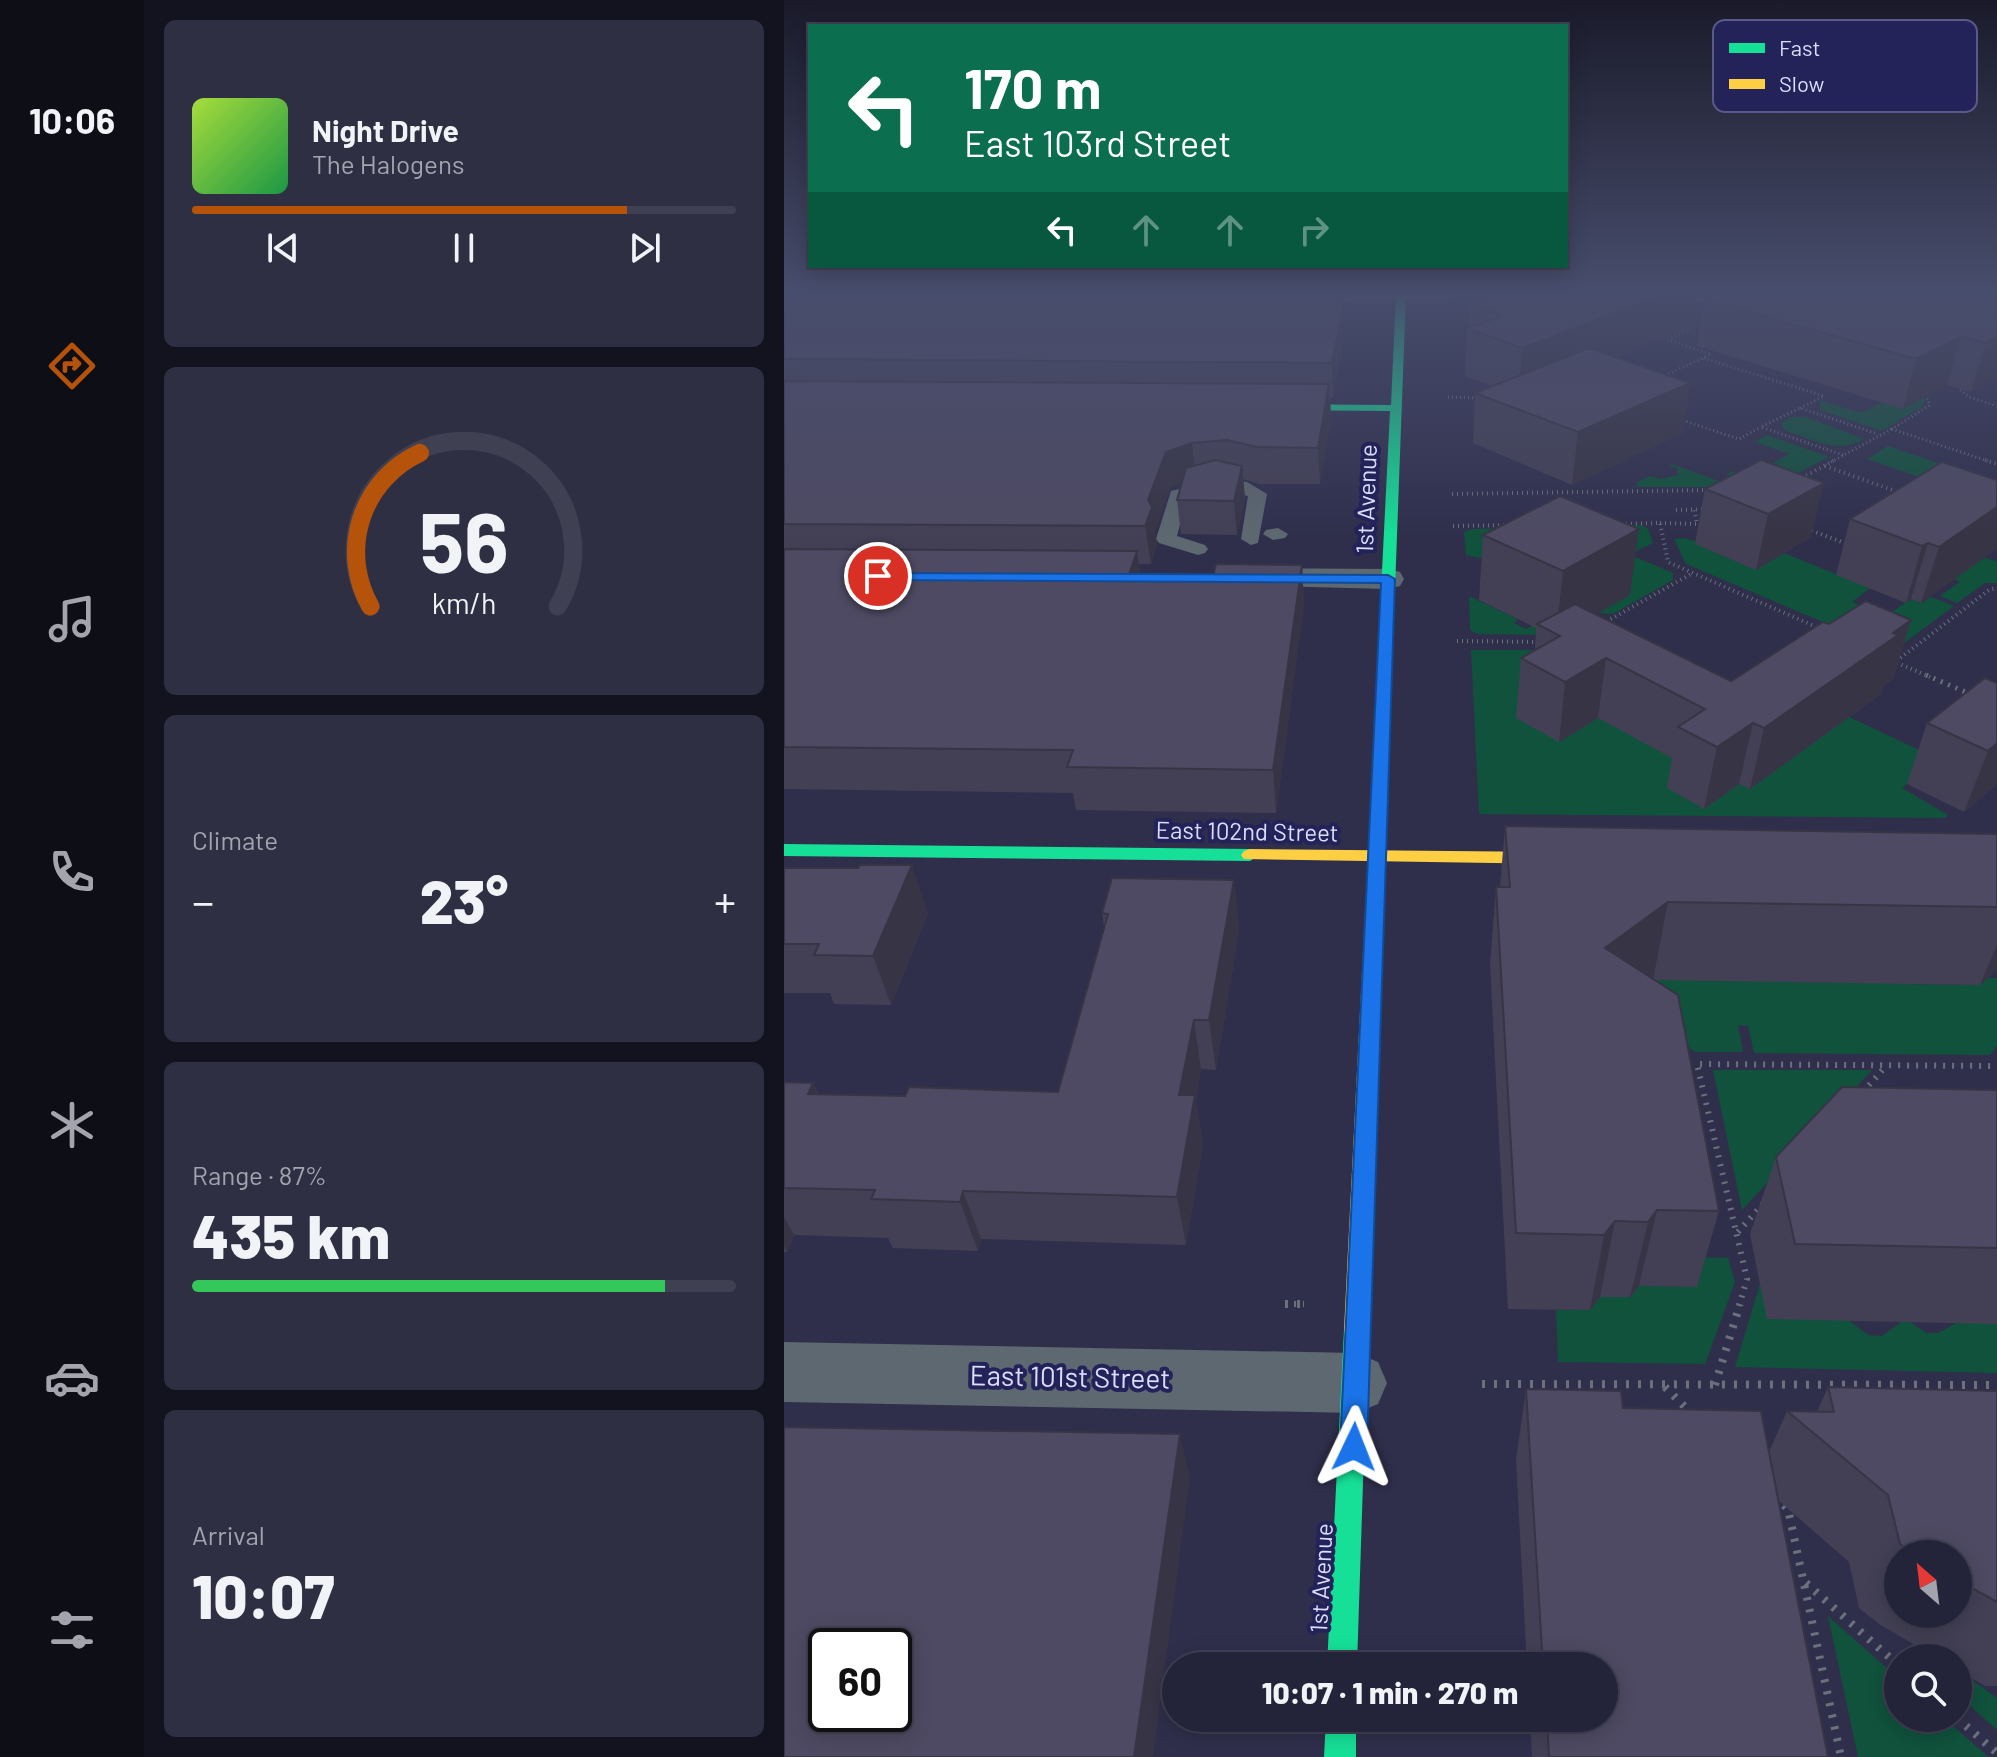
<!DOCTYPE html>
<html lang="en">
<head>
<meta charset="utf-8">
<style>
  body { margin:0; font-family:Barlow,sans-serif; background:#2f2f44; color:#f1f3f6; height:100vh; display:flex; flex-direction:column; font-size:30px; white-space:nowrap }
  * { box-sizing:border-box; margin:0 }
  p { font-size:26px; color:#a3a4ae }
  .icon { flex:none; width:44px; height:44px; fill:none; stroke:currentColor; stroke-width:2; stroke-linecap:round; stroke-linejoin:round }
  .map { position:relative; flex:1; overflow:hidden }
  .details { display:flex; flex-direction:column; gap:20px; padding:20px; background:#13131f; width:640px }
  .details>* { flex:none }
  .guide { position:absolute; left:24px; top:24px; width:760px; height:244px; border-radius:0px; box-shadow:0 4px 20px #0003,0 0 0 2px #404053; background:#0b6e4f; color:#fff; overflow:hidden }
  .needle { width:52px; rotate:332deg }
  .buttons { position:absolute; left:1100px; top:1540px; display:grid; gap:16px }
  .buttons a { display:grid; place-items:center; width:88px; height:88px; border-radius:50%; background:#232339; box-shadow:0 4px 20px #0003,0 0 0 2px #404053; font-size:40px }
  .speed { position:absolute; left:24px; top:1628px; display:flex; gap:16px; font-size:40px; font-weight:700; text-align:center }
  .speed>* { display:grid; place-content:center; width:104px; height:104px; border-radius:50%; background:#232339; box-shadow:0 4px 20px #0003,0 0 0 2px #404053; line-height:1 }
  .speed .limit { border:4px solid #111; border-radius:12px; background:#fff; color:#111 }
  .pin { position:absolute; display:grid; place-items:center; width:68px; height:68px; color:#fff; margin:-34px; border:4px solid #fff; border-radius:50%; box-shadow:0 2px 8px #0007 }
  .me { position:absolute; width:88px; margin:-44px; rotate:2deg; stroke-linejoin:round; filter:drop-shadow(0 0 6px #0008) }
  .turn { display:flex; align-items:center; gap:28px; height:168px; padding:0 24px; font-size:36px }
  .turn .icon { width:104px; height:104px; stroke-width:2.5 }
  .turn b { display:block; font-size:56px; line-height:68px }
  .lanes { display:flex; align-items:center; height:76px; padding:0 24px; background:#0003; justify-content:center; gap:40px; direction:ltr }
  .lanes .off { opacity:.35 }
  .big { font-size:60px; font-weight:800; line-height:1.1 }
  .details .widget { flex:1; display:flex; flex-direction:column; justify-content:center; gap:12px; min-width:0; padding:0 28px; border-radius:12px; background:#2f2f44 }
  .details .dial { align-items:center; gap:0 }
  .dial svg { height:208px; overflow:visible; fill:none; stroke:#404053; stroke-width:7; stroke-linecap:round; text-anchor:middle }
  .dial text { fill:#f1f3f6; stroke:none }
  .song { display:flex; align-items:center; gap:24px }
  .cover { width:96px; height:96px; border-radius:12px; background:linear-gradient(135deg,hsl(80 70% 55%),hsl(140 70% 35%)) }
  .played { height:8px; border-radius:4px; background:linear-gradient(90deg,#b45309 80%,#404053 80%) }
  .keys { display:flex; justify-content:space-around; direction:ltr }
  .heat { display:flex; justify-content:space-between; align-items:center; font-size:44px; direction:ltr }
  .charge { height:12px; border-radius:6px; background:linear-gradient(90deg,#34c759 87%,#404053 0) }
  .trip { position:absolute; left:378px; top:1652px; width:456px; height:80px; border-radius:40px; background:#232339; box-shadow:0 4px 20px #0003,0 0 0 2px #404053; font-weight:800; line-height:80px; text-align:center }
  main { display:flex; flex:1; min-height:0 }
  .tab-bar { display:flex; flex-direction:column; width:144px; justify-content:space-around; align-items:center; background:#0e0e17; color:#a3a4ae }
  .tab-bar .icon { width:56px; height:56px }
  .tab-bar .active { color:#b45309 }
  .tab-bar b { font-size:36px; color:#f1f3f6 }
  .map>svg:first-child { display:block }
  .green { fill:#10523b }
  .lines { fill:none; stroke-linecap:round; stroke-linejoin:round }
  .path-far4 { stroke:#6a707c; stroke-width:3; stroke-dasharray:1 3; stroke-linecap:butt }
  .path-far3 { stroke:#6a707c; stroke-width:4; stroke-dasharray:1 4; stroke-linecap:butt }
  .path-far2 { stroke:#6a707c; stroke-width:5; stroke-dasharray:2 6; stroke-linecap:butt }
  .path-far1 { stroke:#6a707c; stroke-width:6; stroke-dasharray:2 7; stroke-linecap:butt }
  .path { stroke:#6a707c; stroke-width:8; stroke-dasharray:3 9; stroke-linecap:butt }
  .lane { fill:#5d6870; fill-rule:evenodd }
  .street { fill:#5d6870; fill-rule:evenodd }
  .fast { fill:#16e098; fill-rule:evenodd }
  .slow { fill:#ffcf43; fill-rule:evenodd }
  .wall { fill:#434055; fill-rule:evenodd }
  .shaded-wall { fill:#373445 }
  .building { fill:#4e4a63; stroke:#373445; stroke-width:2; fill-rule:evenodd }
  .route { fill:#1a73e8; stroke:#114b97; stroke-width:2 }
  .labels { text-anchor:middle; stroke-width:8; stroke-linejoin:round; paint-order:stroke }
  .street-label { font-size:24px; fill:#dadefb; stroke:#232259 }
  .near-street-label { font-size:28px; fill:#dadefb; stroke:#232259 }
  .key { fill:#232259; stroke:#5a5a8a; stroke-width:2 }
  .key-label { font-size:22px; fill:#dadefb }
</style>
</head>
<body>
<main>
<nav class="tab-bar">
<b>10:06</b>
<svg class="icon active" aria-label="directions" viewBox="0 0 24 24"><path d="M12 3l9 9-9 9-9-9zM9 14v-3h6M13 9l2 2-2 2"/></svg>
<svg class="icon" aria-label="music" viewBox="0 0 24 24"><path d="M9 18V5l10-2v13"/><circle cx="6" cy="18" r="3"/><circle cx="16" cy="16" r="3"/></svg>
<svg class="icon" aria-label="phone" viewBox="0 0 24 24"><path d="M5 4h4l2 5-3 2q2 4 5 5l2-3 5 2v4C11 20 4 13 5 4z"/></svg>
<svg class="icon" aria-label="climate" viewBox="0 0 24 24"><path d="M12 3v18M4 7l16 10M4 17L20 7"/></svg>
<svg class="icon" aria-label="car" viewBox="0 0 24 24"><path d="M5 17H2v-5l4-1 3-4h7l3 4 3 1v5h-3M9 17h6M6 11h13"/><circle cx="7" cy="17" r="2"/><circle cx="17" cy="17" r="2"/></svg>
<svg class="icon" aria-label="filters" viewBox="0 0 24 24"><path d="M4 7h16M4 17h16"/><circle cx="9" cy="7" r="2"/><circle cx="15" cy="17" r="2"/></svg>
</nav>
<section class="details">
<div class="widget">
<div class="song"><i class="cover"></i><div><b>Night Drive</b><p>The Halogens</p></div></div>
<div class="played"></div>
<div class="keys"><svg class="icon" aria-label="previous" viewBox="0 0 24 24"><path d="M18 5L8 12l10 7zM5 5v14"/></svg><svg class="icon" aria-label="pause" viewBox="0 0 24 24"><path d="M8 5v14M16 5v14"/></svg><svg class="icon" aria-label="next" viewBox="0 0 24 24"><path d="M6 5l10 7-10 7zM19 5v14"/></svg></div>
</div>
<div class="widget dial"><svg viewBox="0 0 100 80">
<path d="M14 69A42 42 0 1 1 86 69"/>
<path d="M14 69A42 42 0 0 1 33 10" stroke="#b45309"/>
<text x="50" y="56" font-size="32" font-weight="700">56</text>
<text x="50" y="72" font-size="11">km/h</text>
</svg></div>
<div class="widget"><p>Climate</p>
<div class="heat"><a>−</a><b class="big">23°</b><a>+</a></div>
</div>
<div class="widget"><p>Range · 87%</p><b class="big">435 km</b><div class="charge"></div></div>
<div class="widget"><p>Arrival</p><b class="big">10:07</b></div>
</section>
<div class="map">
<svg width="1213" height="1757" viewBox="0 0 1213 1757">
  <rect width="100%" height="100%" fill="#2f2f4c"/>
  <!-- green -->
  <g class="green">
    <polygon points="1116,359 1141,399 1139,406 1098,431 1036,410 1036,400 1077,413 1097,403"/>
    <path d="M1007,417H1022L1080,439C1054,455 1027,439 1000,430L997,423Z"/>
    <polygon points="983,435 1045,457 988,487 853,487 853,482 866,476 876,479 894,475 893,468 885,466 888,464 943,484 952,478 942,474 949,471 987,485 981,467 1005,454 971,442"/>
    <polygon points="1104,446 1204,480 1182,493 1083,459"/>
    <polygon points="858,525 864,529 869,543 852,551 729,541 696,558 682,555 680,532 688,529"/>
    <polygon points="900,538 936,548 931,552 972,569 1000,553 1086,588 1068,602 1102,616 1127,599 1137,603 1147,597 1170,606 1112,649 1098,647 902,564 890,539"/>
    <polygon points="849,556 889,573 889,580 829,614 814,613 845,595"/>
    <polygon points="1200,557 1213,562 1213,583 1201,583 1173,603 1156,596 1176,582 1169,579"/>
    <polygon points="685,596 734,619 730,623 742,629 770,615 760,635 693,634 686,630"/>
    <polygon points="687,650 768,650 775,742 814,718 955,784 1059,714 1154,759 1118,788 1164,815 1161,818 695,814"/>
    <polygon points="1119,975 1122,984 1195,985 1204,978 1213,978 1213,1046 1206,1055 970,1053 964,1026 954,1025 959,1052 911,1052 812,978 1076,983"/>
    <polygon points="929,1070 1088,1070 958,1210"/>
    <polygon points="908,1257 944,1258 951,1282 921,1364 774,1362 772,1310 806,1310 816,1297 846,1297 855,1286"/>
    <polygon points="976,1284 1066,1321 1084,1335 1098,1336 1117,1322 1126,1322 1142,1333 1154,1333 1174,1322 1213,1323 1213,1373 951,1367"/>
    <polygon points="1044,1616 1114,1678 1114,1718 1160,1718 1204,1757 1074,1757"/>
    <polygon points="1174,1670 1213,1698 1213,1730 1174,1695"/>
  </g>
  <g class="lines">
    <!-- path-far4 -->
    <g class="path-far4">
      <polyline points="910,327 884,340 927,354 919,358 1040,396 1016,408"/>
      <polyline points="877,377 919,358"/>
      <polyline points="1180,385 1175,389 1185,397 1213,406"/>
      <polyline points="1140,391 1146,405 1108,429 1207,462"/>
      <polyline points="664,397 695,398"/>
      <polyline points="895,419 955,439 977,427"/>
      <polyline points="1059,455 977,427 1016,408 1094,434"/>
      <polyline points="1047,462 1108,429"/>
    </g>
    <!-- path-far3 -->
    <g class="path-far3">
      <polyline points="1201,460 1213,464"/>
      <polyline points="1041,466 1114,492"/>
      <polyline points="1018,478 1051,460"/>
      <polyline points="668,494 926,490"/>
      <polyline points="892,510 924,509"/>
      <polyline points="876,523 913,524 910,509"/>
      <polyline points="837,524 876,523 884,562 1037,629"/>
      <polyline points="669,526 723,525"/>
      <polyline points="1023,529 1066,545"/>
      <polyline points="818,624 907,574"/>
      <polyline points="673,641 757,642"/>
      <polyline points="1146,677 1111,662 1205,590 1213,588"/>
    </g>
    <!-- path-far2 -->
    <polyline class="path-far2" points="1142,675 1186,694"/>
    <!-- path-far1 -->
    <g class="path-far1">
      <polyline points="1079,1092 1103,1065"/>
      <polyline points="954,1232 979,1204"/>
      <polyline points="501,1304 520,1304"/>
      <polyline points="955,1306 963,1279 913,1064 1213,1066"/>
    </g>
    <!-- path -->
    <g class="path">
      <polyline points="501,1304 520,1304"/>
      <polyline points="698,1384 1213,1385"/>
      <polyline points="931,1385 956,1304"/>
      <polyline points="881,1387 908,1414"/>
      <polyline points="991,1497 1004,1509 1057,1757"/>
      <polyline points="1022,1583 1114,1665"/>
      <polyline points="1173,1718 1213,1753"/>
    </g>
    <!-- lane -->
    <g class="lane">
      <polygon points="434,479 463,482 483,494 474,543 467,545 457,539 464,496 434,490 403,498 393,536 421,545 424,549 421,553 414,555 375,543 372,539 387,491"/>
      <polygon points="494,528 504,534 501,538 489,540 479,534 482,530"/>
    </g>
    <!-- street -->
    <g class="street">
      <polygon points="672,293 661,300 499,301 488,294"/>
      <polygon points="778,293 1001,293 1002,295 991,302 789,300"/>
      <polygon points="459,568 604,569 616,572 620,579 616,586 604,589 447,585 443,578 447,571"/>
      <polygon points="0,1342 572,1353 594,1362 603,1383 594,1404 572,1413 0,1402"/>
    </g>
    <!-- fast -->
    <g class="fast">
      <polygon points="612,293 622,293 599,912 590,918 581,912 606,411 486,410 481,407 486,404 607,405"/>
      <polygon points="0,844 466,849 475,855 466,861 0,856"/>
      <polygon points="572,1318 581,1322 584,1330 573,1666 543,1666 560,1330 563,1322"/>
      <polygon points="542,1718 572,1718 572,1757 540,1757"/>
    </g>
    <!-- slow -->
    <g class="slow">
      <polygon points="466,849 779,852 788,858 779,864 460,859 457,855 460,851"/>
      <polygon points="590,906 599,912 584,1330 581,1338 572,1342 563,1338 560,1330 581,912"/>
    </g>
  </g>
  <!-- wall -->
  <g class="wall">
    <polygon points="0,293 560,303 559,337 549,397 546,397 547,419 536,484 476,484 459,479 461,498 453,535 397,534 393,500 397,484 386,488 371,532 373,545 367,564 355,564 356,575 429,576 518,565 520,604 492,813 292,810 289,793 0,789"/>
    <polygon points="718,293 913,293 908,327 832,357 906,383 899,433 788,485 689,443 691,393 708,386 681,376 683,328 685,328 686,304"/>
    <polygon points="1213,293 1213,378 1187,392 1163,385 1119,409 913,346 920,299"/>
    <polygon points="977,460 1027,537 972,570 911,544 921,489"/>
    <polygon points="1213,480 1137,603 1127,599 1122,603 1052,575 1066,519"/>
    <polygon points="699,535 846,595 812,614 947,681 1045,624 1127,620 1109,679 1099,686 1097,694 966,789 955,784 920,809 883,788 888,758 814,718 775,742 732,718 737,658 751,651 752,628 695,600"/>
    <polygon points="1213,683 1213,784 1180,812 1123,784 1143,723"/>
    <polygon points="721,826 1213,834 1213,970 1196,985 871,980 935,1211 913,1287 855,1286 846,1297 816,1297 806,1310 724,1309 706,965 712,887 716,887"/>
    <polygon points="0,868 144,914 107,1005 50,1004 46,993 0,993"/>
    <polygon points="450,880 455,930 432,1070 417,1069 412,1101 419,1144 402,1245 197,1239 194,1251 109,1248 104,1238 10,1235 3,1252 0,1252 0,1082 29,1083 35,1094 121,1096 274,1092 320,926 318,913"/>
    <polygon points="1213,1090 1213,1324 983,1319 966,1234 992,1157"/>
    <path d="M1044,1387L1213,1391V1686H1201L1174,1670V1658H1153L1095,1624L1075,1608L1065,1562L994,1500L1044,1757H748L746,1718H820V1666H743L732,1460L742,1389L839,1408L985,1452L1003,1411L1033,1412ZM1114,1554H1174V1614H1114Z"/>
  </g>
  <!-- shaded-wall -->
  <g class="shaded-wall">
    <polygon points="555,293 560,293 559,337 549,397 548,363"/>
    <polygon points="883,293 913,293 908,327 735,396 738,348"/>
    <polygon points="1177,336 1163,385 1119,409 1132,359"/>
    <polygon points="1213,337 1213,378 1187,392 1202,343"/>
    <polygon points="906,383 899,433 788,485 794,432"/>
    <polygon points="545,384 547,419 536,484 534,448"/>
    <polygon points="408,443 412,479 386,488 371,532 373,545 367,564 361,526 364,500 382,452"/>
    <polygon points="458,466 461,498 453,535 450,501"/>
    <polygon points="1040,483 1027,537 972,570 984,514"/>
    <polygon points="1213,507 1213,549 1137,603 1155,547"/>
    <polygon points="855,529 846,595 775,636 772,634 779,571"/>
    <polygon points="1144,543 1127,599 1122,603 1138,546"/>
    <polygon points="353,551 359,590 345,575"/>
    <polygon points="518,565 520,604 492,813 489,770"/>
    <polygon points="1127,620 1109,679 1099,686 1097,694 966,789 980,728"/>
    <polygon points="822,658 814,718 775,742 781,682"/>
    <polygon points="969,723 955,784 920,809 933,747"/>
    <polygon points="1213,743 1213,784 1180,812 1204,751"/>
    <polygon points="128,865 144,914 107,1005 89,956"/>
    <polygon points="450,880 455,930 432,1070 425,1020"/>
    <polygon points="884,902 869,980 821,948"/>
    <polygon points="1213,945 1213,970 1196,985"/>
    <polygon points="410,1020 417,1069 412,1101 419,1144 402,1245 393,1197 395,1095"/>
    <polygon points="29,1083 52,1132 24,1094"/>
    <polygon points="179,1191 197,1239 194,1251 176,1202"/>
    <polygon points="873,1210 855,1286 846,1297 864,1222"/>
    <polygon points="0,1217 10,1235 3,1252 0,1246"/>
    <polygon points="831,1221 816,1297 806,1310 820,1235"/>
    <polygon points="396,1434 406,1478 369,1757 350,1757"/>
  </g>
  <!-- building -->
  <g class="building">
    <polygon points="0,293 174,293 174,295 185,293 555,293 554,299 559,305 548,363 0,359"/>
    <polygon points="718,293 883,293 738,348 683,328 719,316 686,304"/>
    <polygon points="934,293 1213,293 1213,337 1202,343 1177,336 1132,359 920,299"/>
    <polygon points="805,348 906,383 794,432 691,393"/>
    <polygon points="0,381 545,384 534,448 473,447 443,440 408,443 382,452 364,500 368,507 361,526 0,524"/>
    <polygon points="431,460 458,466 450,501 393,500 402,468"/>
    <polygon points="977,460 1040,483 984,514 921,489"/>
    <polygon points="1158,462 1213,480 1213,507 1155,547 1144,543 1138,546 1066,519"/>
    <polygon points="776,496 855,529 779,571 699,535"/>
    <polygon points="0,549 353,551 345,575 429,576 432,564 518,565 489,770 283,767 289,750 0,747"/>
    <polygon points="1082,601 1127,620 1109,633 1114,635 980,728 969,723 933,747 894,727 921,709 822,658 781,682 737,658 776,636 753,624 791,604 947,681 1039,622 1045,624"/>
    <polygon points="1201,678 1213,683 1213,743 1204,751 1143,723"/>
    <polygon points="721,826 1213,834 1213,907 884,902 821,948 894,995 935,1211 873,1210 864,1222 831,1221 820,1235 732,1233 712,887 726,887"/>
    <polygon points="76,865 128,865 89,956 30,955 35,944 0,944 0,868 74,868"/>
    <polygon points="328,878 450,880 425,1020 410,1020 395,1095 411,1095 393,1197 179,1191 176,1202 87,1199 91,1190 0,1188 0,1082 29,1083 24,1094 121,1096 125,1087 274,1092 324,914 318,913"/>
    <polygon points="1058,1087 1213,1090 1213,1248 1011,1244 992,1157"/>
    <polygon points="1044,1387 1213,1391 1213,1602 1174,1580 1174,1554 1130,1554 1116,1544 1104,1495 1003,1411 1050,1412"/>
    <polygon points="742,1389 837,1391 839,1408 977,1411 1044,1757 765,1757 763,1718 820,1718 820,1666 759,1666"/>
    <path d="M0,1427L396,1434L350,1757H0ZM42,1646H110V1714H42Z"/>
  </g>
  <!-- sky -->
  <linearGradient id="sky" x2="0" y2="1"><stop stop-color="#1a1a2a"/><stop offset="0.54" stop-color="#474d6c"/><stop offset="1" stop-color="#474d6c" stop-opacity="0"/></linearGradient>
  <rect width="1213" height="539" fill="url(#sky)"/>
  <!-- route -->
  <polygon class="route" points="89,573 604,575 611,579 583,1447 579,1457 570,1461 560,1457 556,1447 597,583 94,580 89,579"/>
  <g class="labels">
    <!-- street labels -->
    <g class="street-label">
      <text transform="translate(583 499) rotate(-88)" y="8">1st Avenue</text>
      <text transform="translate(463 832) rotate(1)" y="8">East 102nd Street</text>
      <text transform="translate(538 1578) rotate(-87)" y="8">1st Avenue</text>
    </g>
    <!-- near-street labels -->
    <g class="near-street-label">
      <text transform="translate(286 1377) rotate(1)" y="10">East 101st Street</text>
    </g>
  </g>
  <!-- legend -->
  <rect x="929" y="20" width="264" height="92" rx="12" class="key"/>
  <rect x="945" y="43" width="36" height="10" fill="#16e098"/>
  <rect x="945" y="79" width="36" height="10" fill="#ffcf43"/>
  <g class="key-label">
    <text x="995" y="56">Fast</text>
    <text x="995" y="92">Slow</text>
  </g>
</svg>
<div class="buttons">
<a><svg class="needle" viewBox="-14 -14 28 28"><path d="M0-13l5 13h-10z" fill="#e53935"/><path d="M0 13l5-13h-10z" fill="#a3a4ae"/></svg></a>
<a><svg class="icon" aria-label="search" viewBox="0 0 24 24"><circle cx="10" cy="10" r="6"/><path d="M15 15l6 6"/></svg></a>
</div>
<div class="speed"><div class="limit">60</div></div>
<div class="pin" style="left:94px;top:576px;background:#d93025"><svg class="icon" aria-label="arrive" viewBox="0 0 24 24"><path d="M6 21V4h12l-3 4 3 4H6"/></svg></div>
<svg class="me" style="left:570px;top:1447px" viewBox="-20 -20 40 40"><path d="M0-17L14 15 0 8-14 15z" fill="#1a73e8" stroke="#fff" stroke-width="4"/></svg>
<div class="trip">10:07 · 1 min · 270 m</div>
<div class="guide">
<div class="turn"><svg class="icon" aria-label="left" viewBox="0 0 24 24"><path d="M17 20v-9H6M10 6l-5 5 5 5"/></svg><div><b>170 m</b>East 103rd Street</div></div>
<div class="lanes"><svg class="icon" aria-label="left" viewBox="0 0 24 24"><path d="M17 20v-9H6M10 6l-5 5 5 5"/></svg><svg class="icon off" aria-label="ahead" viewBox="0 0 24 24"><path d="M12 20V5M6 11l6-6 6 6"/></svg><svg class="icon off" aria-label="ahead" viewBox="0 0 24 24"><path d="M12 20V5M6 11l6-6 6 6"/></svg><svg class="icon off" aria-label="right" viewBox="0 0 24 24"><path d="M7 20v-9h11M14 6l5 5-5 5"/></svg></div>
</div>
</div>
</main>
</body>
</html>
